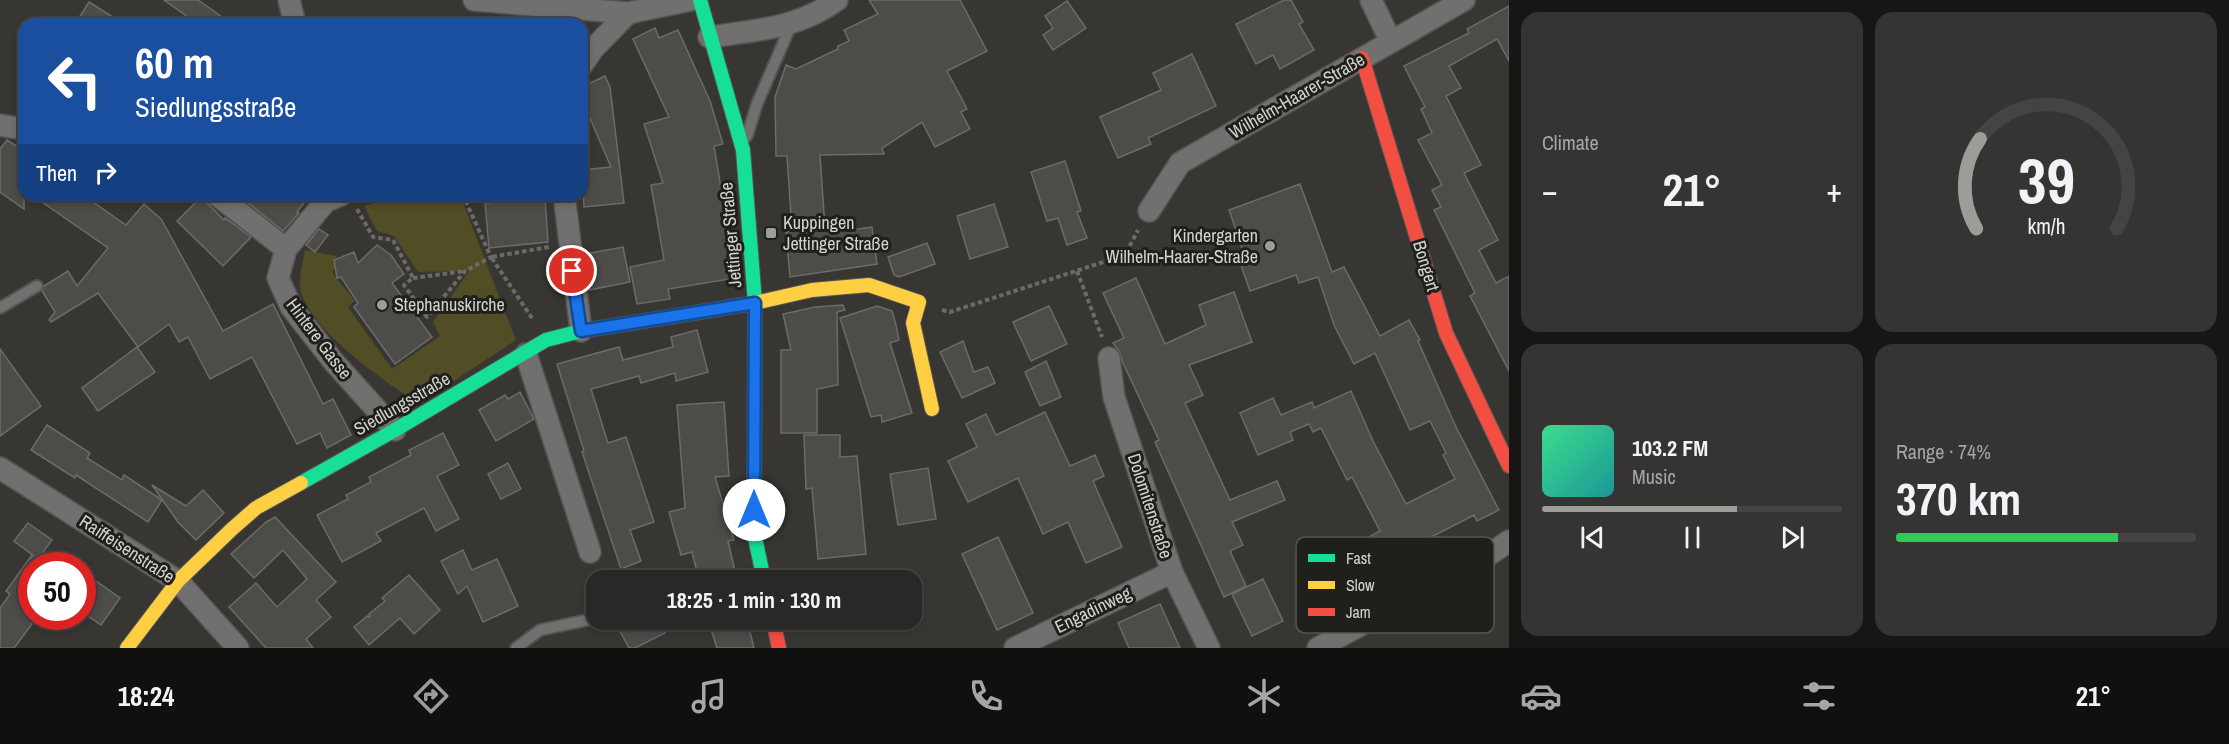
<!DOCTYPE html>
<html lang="en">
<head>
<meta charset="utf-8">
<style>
  body { margin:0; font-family:"Archivo Narrow",sans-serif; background:#353432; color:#f1f3f6; height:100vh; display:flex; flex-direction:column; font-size:22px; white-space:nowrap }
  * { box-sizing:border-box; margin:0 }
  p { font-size:20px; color:#a5a6a7 }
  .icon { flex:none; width:33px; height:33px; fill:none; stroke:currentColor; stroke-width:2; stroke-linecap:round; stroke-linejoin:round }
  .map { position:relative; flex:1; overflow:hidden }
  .drawer { display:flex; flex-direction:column; gap:12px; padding:12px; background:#171615; width:720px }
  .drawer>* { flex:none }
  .top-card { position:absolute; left:18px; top:18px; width:570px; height:183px; border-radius:18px; box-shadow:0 3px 9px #0003,0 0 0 2px #454443; background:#1a4fa0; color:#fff; overflow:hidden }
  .speed { position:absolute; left:18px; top:552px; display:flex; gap:12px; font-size:30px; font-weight:700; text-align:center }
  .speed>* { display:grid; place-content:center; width:78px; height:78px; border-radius:50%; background:#292826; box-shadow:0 3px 9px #0003,0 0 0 2px #454443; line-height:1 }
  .speed .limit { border:9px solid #d22; background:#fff; color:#111 }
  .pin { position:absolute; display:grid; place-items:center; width:51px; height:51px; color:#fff; margin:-26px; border:3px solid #fff; border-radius:50%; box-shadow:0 2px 6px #0007 }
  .me { position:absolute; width:66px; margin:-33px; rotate:0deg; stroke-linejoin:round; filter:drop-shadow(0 0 4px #0008) }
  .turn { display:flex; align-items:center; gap:21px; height:126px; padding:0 18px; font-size:27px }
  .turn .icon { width:78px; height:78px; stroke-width:2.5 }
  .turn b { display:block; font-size:42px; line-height:51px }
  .then { display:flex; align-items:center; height:57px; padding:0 18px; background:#0003; gap:12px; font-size:22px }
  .big { font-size:45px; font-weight:700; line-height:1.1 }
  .drawer .widget { flex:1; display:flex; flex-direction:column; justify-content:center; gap:9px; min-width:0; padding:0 21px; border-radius:18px; background:#353432 }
  .drawer .dial { align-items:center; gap:0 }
  .dial svg { height:156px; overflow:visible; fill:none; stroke:#454443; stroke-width:7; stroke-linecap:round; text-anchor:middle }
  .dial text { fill:#f1f3f6; stroke:none }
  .song { display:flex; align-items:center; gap:18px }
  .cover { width:72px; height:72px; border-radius:9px; background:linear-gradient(135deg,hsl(150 70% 55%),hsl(180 70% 35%)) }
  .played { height:6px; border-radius:3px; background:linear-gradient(90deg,#9c9c99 65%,#454443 65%) }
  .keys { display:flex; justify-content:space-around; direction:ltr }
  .heat { display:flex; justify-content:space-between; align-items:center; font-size:33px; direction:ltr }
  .charge { height:9px; border-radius:4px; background:linear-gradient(90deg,#34c759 74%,#454443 0) }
  .drawer .tiles { flex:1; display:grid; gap:12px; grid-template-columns:repeat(2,1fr) }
  .trip { position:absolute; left:586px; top:570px; width:336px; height:60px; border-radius:18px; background:#292826; box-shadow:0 3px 9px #0003,0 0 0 2px #454443; font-weight:700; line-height:60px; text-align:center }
  .tab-bar { display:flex; height:96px; justify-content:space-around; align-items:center; background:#10100f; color:#a5a6a7 }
  .tab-bar .icon { width:42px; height:42px }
  .tab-bar .selected { color:#9c9c99 }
  .tab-bar b { font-size:27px; color:#f1f3f6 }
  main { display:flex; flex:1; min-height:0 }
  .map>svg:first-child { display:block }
  .green { fill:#514d25 }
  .building { fill:#4c4c49; stroke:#6c6b69; stroke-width:1.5 }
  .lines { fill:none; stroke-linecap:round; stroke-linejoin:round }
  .lane-casing { stroke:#555452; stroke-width:14 }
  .street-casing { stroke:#555452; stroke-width:24 }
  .fast-casing { stroke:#555452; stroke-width:16 }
  .slow-casing { stroke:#555452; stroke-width:16 }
  .jam-casing { stroke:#555452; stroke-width:16 }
  .path { stroke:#6a6a68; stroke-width:4; stroke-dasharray:4.5 3; stroke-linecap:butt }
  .lane { stroke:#71706e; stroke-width:10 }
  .street { stroke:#71706e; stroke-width:21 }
  .fast { stroke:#16e098; stroke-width:14 }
  .slow { stroke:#ffcf43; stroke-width:14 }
  .jam { stroke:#f24e42; stroke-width:14 }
  .route-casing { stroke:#114b97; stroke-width:15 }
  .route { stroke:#1a73e8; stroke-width:10 }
  .poi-dot { fill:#9c9c99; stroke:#1f1f1c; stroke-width:2 }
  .labels { text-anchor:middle; stroke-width:6; stroke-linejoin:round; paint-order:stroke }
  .street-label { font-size:18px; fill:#d3d3d0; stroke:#1f1f1c }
  .poi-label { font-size:18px; fill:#d3d3d0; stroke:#1f1f1c; text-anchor:start }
  .key { fill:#1f1f1c; stroke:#555552; stroke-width:1.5 }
  .key-label { font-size:16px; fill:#d3d3d0 }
</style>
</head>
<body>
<main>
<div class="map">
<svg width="1509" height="648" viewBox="0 0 1509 648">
  <rect width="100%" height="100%" fill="#373633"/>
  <!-- green -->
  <path class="green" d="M400,195H460L516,340L419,404C386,382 305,328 300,286C299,275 303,261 305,250L337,256L333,274L355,301L348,307L392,369L440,336L433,322L469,271L418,272L394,236L377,231L364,206Z"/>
  <!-- building -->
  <g class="building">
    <polygon points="164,0 198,0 232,24 198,24"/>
    <polygon points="869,0 960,0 987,51 947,71 967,109 961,112 970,129 935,147 922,122 882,148 884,154 820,155 825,228 829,228 829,233 872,227 877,264 790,277 786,232 792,231 787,156 776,156 775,97 786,65 796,69 838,49 838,46 849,41 844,30 878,14"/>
    <polygon points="1284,0 1291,0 1303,22 1299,24 1314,50 1280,69 1273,55 1256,64 1236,24"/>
    <polygon points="1067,1 1086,28 1053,50 1043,35 1053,28 1045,16"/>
    <polygon points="89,2 124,24 75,24"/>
    <polygon points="1509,6 1509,61 1497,39 1449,66 1461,88 1446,96 1481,165 1464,173 1498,240 1479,250 1496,283 1509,276 1509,371 1470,296 1475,293 1434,210 1441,207 1432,190 1442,185 1418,140 1432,133 1421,109 1425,107 1404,66 1469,33 1467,29"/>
    <polygon points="655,28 659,38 678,30 710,101 723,144 714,146 736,278 668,289 670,299 637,304 630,267 664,260 651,185 663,183 644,124 669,117 633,39"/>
    <polygon points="1192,54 1216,106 1148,138 1151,144 1118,158 1100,117 1161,90 1153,73"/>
    <polygon points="605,76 610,87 624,203 584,207 582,170 611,167 582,100 582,87"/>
    <polygon points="7,140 24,151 24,209 0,192 0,149"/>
    <polygon points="1065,161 1081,211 1077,212 1087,238 1067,245 1058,218 1047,221 1031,172"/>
    <polygon points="1300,184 1332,272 1344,267 1380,336 1409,320 1420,340 1418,341 1456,427 1499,510 1477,521 1474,515 1402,552 1413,574 1391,585 1367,538 1380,531 1352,477 1347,480 1321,428 1313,432 1309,424 1290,432 1293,440 1258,455 1240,413 1273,398 1281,415 1312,402 1314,408 1351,391 1373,441 1406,504 1455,479 1443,455 1446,453 1430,421 1410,430 1375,353 1354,364 1334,325 1318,277 1299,283 1296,275 1250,291 1237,254 1243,251 1229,210"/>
    <polygon points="32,195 83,195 126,225 144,204 161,219 223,331 273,304 323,404 333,399 351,435 327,448 320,433 297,444 252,357 210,379 188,337 179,342 169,324 138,347 98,293 51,322 49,320 55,312 42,291 44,286 68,271 77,286 108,248"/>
    <polygon points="242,195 310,195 297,212 299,213 283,231 241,197"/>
    <polygon points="201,197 224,220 225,218 251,237 223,266 177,221"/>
    <polygon points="545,198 548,242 489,248 485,203"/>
    <polygon points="994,204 1008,247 970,259 957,216"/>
    <polygon points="319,229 328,235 315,252 306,245"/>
    <polygon points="927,243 935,264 899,277 894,275 888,257"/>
    <polygon points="377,245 391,255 404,274 392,283 432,337 395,364 354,307 358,303 341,277 337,278 334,260 354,252 358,263"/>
    <polygon points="623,247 630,282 589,290 584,254"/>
    <polygon points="1136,278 1165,344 1206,325 1199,305 1234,292 1252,342 1189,365 1203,395 1185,403 1230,500 1277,481 1285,500 1232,522 1243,545 1230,551 1246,586 1224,597 1155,442 1159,440 1123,363 1119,351 1113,343 1124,338 1103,293"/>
    <polygon points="843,305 845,310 837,312 838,385 817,389 817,433 781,433 781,350 791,350 783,314 815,307"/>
    <polygon points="877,306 892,311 896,325 899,340 890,343 912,413 882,422 881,415 871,417 840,318"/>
    <polygon points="1049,306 1067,344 1031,361 1013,322"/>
    <polygon points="697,330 708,372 676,381 675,373 641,383 639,376 591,389 608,443 626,437 654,522 630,530 641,561 621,569 582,452 584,451 557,364 619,347 623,360 673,347 671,337"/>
    <polygon points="963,341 974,372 988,367 995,383 962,398 940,352"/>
    <polygon points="137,347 155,372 98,411 82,388"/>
    <polygon points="0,349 41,406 0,436"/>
    <polygon points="1046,361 1061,397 1040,406 1025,372"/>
    <polygon points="520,392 534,419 496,441 479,410 505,395 508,399"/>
    <polygon points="724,402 729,476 715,477 734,540 728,541 737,580 699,580 692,552 681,555 669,512 685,508 677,405"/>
    <polygon points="1045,412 1070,466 1095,455 1104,476 1093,481 1122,547 1086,563 1068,522 1043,534 1018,478 968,502 948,461 977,447 966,424 986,414 996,435"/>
    <polygon points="47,425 90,453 87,458 122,480 124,475 162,500 148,522 76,475 75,478 31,450"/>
    <polygon points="443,433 459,465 437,476 459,519 436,531 424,508 376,533 381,541 342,562 317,515 348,499 346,495 371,482 369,477 411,455 409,450"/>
    <polygon points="804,435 840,435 840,457 857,456 866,554 818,559 812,488 806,489"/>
    <polygon points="508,463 521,489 501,499 488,474"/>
    <polygon points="928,468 936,519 898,525 890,474"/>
    <polygon points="152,485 186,506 203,490 224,513 196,540 178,522"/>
    <polygon points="275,517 336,582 316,600 331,617 306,639 313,648 266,648 229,607 256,583 277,607 307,579 283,550 254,578 231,554 266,522"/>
    <polygon points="28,523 52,540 38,559 14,541"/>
    <polygon points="998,537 1033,613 997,630 962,554"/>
    <polygon points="463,550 472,570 497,559 518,606 483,622 467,586 458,594 441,561"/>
    <polygon points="32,555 32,624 14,648 0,648 0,608 10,594 6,591"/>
    <polygon points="82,571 120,598 101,625 82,612"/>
    <polygon points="409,575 440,610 414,634 400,618 369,645 354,627 367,616 370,617 369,614 385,601 382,598"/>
    <polygon points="1263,579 1283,621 1252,636 1232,594"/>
    <polygon points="1160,604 1180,648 1129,648 1118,623"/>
    <polygon points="614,620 658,620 665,633 635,648 629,648"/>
    <polygon points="708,620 747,620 754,648 717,648"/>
  </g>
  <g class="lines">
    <defs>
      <g id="lane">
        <polyline points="747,136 757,104 791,25"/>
        <polyline points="0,308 37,286"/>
        <polyline points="516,648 540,630 597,618"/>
      </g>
      <g id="street">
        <polyline points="289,0 295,24"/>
        <polyline points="474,0 628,13 691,0"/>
        <polyline points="1371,0 1391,42"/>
        <path d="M709,37C756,30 797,29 837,0"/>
        <polyline points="582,65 593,49 628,13"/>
        <polyline points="0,125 24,129"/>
        <polyline points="217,195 286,249 278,278 291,307 333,361 395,430"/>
        <polyline points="564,195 581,331"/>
        <polyline points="1149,211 1180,163 1464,0"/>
        <polyline points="286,249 326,201 341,195"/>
        <polyline points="526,354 590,552"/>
        <polyline points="1109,358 1114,397 1172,572 1209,648"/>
        <polyline points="0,468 178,581 238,648"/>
        <polyline points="1015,648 1172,572"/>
        <polyline points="1318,648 1483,559 1509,541"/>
      </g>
      <g id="fast">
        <polyline points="700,0 743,150 755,303 754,533 764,580"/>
        <polyline points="301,483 395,430 546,340 581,331 669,317"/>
      </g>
      <g id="slow">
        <polyline points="669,317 755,303 812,290 869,285 919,302 913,323 932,409"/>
        <polyline points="127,648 178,581 232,529 256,508 301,483"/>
      </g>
      <g id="jam">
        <polyline points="1362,58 1446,333 1509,466"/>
        <polyline points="773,620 779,648"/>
      </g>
    </defs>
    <!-- lane casing -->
    <use href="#lane" class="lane-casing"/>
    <!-- street casing -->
    <use href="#street" class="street-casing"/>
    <!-- fast casing -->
    <use href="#fast" class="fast-casing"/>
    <!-- slow casing -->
    <use href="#slow" class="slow-casing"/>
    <!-- jam casing -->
    <use href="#jam" class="jam-casing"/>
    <!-- path -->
    <g class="path">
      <polyline points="362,198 371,195"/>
      <polyline points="357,209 373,237 393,240 413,278 404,285 427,317 465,271 491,257 463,195"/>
      <polyline points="1077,271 1102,337"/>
      <polyline points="413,278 465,271"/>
      <polyline points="942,310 950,312 1125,255 1138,230"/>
      <polyline points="532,318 491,257 549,247"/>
    </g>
    <!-- lane -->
    <use href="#lane" class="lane"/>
    <!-- street -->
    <use href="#street" class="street"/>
    <!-- fast -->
    <use href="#fast" class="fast"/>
    <!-- slow -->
    <use href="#slow" class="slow"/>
    <!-- jam -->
    <use href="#jam" class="jam"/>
  </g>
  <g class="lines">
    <defs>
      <polyline id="route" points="572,271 581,331 755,303 754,510"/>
    </defs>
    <!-- route casing -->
    <use href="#route" class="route-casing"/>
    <!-- route -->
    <use href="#route" class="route"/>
  </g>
  <!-- markers -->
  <g class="poi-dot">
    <rect x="765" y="227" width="12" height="12" rx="3"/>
    <circle cx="1270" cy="246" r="6"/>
    <circle cx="382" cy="305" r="6"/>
  </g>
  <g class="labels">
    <!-- street labels -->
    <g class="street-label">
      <text transform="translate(1297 96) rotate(-30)" y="6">Wilhelm-Haarer-Straße</text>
      <text transform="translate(731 235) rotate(-95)" y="6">Jettinger Straße</text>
      <text transform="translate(1426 266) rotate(73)" y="6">Bongert</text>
      <text transform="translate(319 339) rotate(53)" y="6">Hintere Gasse</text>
      <text transform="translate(402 404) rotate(-30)" y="6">Siedlungsstraße</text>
      <text transform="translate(1150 506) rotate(72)" y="6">Dolomitenstraße</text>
      <text transform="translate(127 549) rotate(33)" y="6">Raiffeisenstraße</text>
      <text transform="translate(1093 610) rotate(-26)" y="6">Engadinweg</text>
    </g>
    <!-- poi labels -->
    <g class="poi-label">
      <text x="783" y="229">Kuppingen<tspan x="783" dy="21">Jettinger Straße</tspan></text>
      <text x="1258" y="242" text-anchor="end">Kindergarten<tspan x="1258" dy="21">Wilhelm-Haarer-Straße</tspan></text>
      <text x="394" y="311">Stephanuskirche</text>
    </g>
  </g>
  <!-- legend -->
  <rect x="1296" y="537" width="198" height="96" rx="9" class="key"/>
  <rect x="1308" y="554" width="27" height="8" fill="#16e098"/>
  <rect x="1308" y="581" width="27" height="8" fill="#ffcf43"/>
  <rect x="1308" y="608" width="27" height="8" fill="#f24e42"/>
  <g class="key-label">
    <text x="1346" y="564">Fast</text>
    <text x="1346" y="591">Slow</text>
    <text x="1346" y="618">Jam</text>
  </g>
</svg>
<div class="speed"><div class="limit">50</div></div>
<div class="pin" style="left:572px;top:271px;background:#d93025"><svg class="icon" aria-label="arrive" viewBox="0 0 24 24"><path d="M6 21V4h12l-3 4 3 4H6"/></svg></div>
<svg class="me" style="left:754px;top:510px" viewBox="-20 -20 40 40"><circle r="19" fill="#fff"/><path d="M0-13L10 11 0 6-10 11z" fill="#1a73e8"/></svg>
<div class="trip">18:25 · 1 min · 130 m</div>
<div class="top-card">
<div class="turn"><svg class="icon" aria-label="left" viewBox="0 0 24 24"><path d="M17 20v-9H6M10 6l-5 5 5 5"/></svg><div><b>60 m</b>Siedlungsstraße</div></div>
<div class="then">Then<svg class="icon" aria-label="right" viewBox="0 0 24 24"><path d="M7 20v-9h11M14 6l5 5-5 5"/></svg></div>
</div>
</div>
<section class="drawer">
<div class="tiles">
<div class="widget"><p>Climate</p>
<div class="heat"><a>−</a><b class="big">21°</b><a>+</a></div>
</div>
<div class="widget dial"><svg viewBox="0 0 100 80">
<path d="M14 69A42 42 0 1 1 86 69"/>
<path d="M14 69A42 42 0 0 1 16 23" stroke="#9c9c99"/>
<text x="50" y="56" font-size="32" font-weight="700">39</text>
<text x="50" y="72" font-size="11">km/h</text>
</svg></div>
<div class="widget">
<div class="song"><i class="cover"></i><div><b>103.2 FM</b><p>Music</p></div></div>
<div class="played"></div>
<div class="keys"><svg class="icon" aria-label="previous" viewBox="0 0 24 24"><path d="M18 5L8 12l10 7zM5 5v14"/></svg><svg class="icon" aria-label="pause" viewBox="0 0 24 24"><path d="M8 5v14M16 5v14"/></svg><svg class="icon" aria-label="next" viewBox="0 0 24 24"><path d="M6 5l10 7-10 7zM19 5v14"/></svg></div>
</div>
<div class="widget"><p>Range · 74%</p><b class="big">370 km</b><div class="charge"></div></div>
</div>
</section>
</main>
<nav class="tab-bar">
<b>18:24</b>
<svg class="icon selected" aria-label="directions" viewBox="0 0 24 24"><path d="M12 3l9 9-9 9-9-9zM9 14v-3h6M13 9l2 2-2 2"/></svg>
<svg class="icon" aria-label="music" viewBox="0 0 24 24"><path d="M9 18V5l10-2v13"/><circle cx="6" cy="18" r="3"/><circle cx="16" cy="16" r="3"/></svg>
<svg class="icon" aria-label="phone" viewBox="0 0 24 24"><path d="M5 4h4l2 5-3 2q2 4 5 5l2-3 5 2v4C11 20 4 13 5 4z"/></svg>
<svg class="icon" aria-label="climate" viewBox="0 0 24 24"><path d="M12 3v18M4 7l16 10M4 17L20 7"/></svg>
<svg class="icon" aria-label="car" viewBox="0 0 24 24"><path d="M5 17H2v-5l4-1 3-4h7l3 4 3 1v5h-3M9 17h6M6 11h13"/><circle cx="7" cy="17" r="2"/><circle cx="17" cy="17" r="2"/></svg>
<svg class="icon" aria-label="filters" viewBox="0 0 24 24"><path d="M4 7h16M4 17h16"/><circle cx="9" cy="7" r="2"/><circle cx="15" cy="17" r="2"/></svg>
<b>21°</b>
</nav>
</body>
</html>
